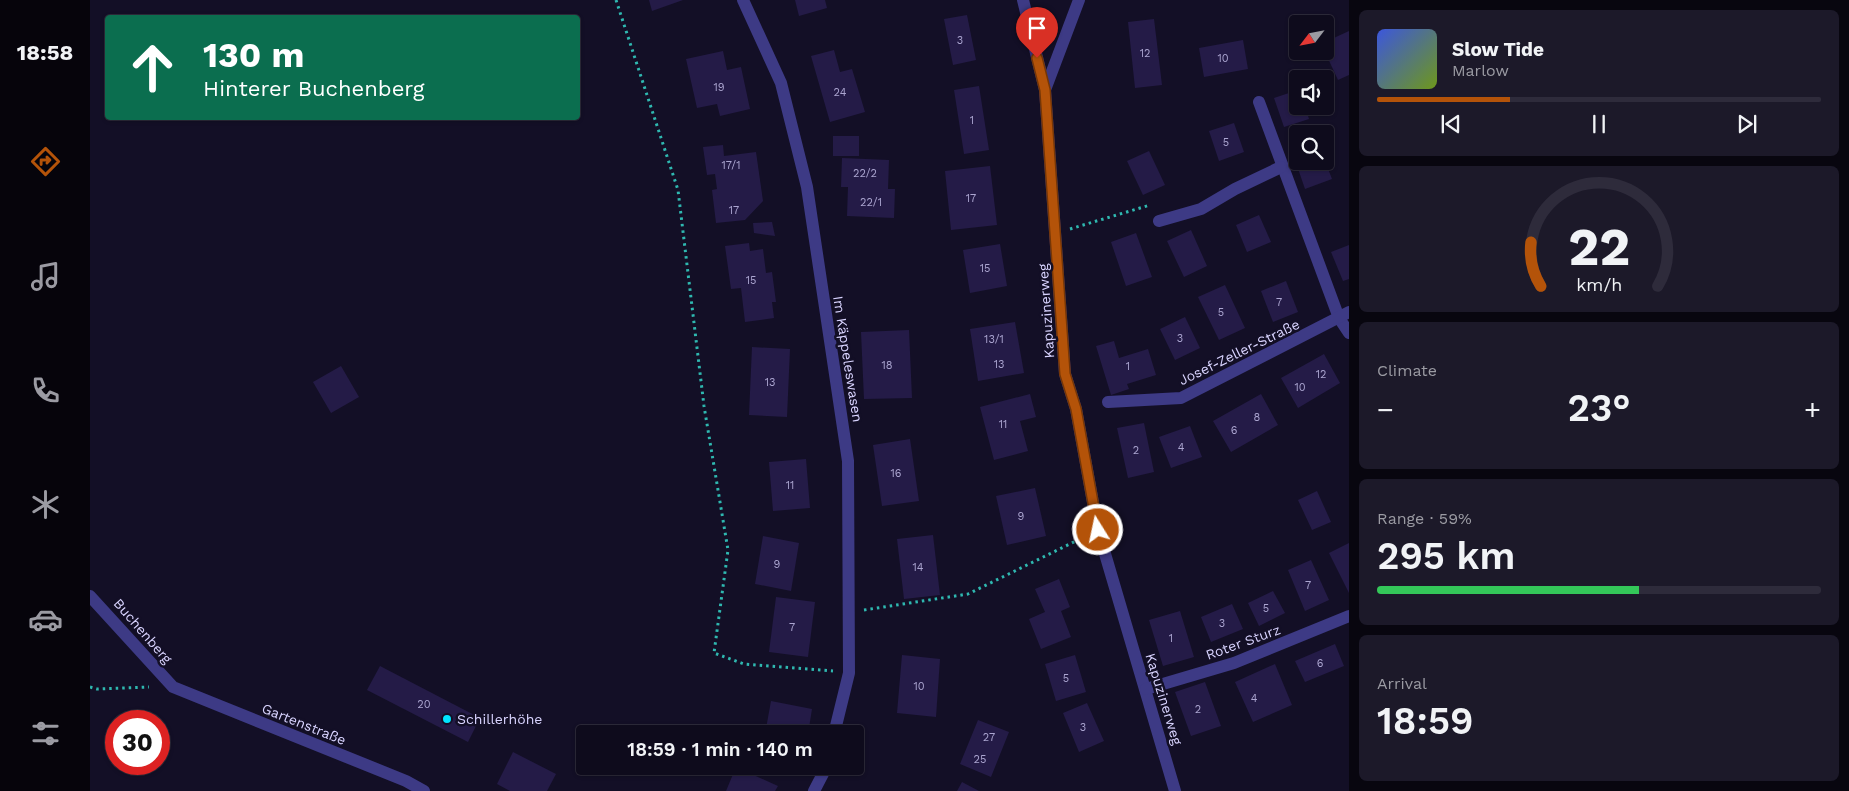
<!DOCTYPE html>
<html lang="en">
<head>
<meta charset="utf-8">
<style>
  body { margin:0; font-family:"Work Sans",sans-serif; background:#1c1929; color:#f1f3f6; height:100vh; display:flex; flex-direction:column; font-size:19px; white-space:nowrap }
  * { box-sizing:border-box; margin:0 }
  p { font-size:16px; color:#9b9ba3 }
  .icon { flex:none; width:28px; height:28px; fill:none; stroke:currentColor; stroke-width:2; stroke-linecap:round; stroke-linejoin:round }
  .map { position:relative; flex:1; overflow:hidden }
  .drawer { display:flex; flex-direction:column; gap:10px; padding:10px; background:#08060f; width:500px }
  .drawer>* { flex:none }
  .guide { position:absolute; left:15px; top:15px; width:475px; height:105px; border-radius:5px; box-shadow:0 1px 4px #0004,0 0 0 1px #2e2b3b; background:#0b6e4f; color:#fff; overflow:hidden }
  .needle { width:32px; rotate:238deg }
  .tools { position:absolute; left:1199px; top:15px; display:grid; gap:10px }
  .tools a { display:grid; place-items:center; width:45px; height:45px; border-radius:5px; background:#0e0b1c; box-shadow:0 1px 4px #0004,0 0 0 1px #2e2b3b; font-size:25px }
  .speed { position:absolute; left:15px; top:710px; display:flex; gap:10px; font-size:25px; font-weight:700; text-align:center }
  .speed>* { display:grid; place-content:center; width:65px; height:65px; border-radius:50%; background:#0e0b1c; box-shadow:0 1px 4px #0004,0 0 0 1px #2e2b3b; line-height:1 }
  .speed .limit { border:8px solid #d22; background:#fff; color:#111 }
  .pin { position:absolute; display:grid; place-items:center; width:42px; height:42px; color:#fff; margin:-51px -21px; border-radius:50% 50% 50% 0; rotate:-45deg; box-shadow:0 0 5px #0007 }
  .pin .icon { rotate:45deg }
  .me { position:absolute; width:55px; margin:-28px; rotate:350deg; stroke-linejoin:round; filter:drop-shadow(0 0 4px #0008) }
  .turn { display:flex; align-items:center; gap:18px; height:105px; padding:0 15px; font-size:22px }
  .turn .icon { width:65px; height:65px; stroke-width:2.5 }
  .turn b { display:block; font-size:35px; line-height:42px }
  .big { font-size:38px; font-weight:600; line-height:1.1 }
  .drawer .card { flex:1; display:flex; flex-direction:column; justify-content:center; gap:8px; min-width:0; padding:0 18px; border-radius:8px; background:#1c1929 }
  .drawer .dial { align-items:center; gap:0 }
  .dial svg { height:130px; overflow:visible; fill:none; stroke:#2e2b3b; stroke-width:7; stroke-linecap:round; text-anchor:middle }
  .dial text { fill:#f1f3f6; stroke:none }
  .song { display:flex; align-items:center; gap:15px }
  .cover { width:60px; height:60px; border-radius:8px; background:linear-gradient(135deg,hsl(230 70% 55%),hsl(80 70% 35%)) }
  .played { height:5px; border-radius:2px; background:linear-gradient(90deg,#b45309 30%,#2e2b3b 30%) }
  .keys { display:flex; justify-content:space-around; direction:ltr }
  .heat { display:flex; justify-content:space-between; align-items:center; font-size:28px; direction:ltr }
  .charge { height:8px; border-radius:4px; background:linear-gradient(90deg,#34c759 59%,#2e2b3b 0) }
  .trip { position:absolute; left:486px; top:725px; width:288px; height:50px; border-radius:5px; background:#0e0b1c; box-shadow:0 1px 4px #0004,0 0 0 1px #2e2b3b; font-weight:600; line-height:50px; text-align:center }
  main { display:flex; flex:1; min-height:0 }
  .dock { display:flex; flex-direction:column; width:90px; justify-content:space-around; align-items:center; background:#06040b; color:#9b9ba3 }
  .dock .icon { width:35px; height:35px }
  .dock .on { color:#b45309 }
  .dock b { font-size:22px; color:#f1f3f6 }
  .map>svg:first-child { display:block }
  .building { fill:#241b47 }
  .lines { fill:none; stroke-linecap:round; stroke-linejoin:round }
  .path { stroke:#2fb8b0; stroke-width:3; stroke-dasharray:2.5 4; stroke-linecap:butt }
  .street { stroke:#3d3a85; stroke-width:12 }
  .route-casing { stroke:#753606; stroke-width:12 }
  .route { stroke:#b45309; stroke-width:9 }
  .poi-dot { fill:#00e5ff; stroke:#130f26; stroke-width:2 }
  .labels { text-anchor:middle; stroke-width:5; stroke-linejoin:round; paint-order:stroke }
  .number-label { font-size:11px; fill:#aca6d1 }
  .street-label { font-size:14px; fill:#d9d4ff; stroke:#130f26 }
  .poi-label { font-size:14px; fill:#d9d4ff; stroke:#130f26; text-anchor:start }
</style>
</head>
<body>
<main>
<nav class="dock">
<b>18:58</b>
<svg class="icon on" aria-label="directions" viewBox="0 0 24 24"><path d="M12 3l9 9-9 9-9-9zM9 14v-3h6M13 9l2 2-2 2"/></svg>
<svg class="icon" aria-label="music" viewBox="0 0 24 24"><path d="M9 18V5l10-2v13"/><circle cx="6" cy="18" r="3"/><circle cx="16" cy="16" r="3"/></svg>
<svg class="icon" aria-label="phone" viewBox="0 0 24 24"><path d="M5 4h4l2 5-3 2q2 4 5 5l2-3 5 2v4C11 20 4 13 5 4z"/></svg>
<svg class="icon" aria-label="climate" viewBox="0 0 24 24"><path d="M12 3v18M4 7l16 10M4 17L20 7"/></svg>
<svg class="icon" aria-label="car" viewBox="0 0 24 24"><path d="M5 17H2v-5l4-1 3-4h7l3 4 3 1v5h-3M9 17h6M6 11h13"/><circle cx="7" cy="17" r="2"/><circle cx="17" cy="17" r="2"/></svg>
<svg class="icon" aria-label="filters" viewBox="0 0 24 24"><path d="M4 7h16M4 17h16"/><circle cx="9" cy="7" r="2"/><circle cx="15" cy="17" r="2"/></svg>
</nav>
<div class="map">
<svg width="1259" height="791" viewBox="0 0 1259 791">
  <rect width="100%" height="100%" fill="#130f26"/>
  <!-- building -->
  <g class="building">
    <polygon points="559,0 593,0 562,11"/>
    <polygon points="705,0 735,0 737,8 709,16"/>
    <polygon points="877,15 886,60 863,65 854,19"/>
    <polygon points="1064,19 1072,85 1045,88 1038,22"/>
    <polygon points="1259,31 1259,75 1248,80 1235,52 1235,42"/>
    <polygon points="1153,40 1158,69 1114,77 1109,48"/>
    <polygon points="744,50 750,72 762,69 775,112 740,122 721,56"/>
    <polygon points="633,51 637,70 651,67 660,109 630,116 627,104 607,108 596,59"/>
    <polygon points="889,86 899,150 874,154 864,90"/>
    <polygon points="1208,90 1208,106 1215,106 1219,119 1194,127 1184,98"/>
    <polygon points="1144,123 1154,152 1129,161 1119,131"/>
    <rect x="743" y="136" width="26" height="20"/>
    <polygon points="633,145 634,156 666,152 673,201 655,220 626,223 622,190 627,189 625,174 617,175 613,147"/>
    <polygon points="1059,151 1075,185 1053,195 1037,161"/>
    <polygon points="1208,153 1208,161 1235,161 1242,179 1215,189 1203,154"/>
    <polygon points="752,158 799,160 798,189 805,189 804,218 757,216 758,187 751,187"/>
    <polygon points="900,166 907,225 861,230 855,171"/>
    <polygon points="1169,215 1181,242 1157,252 1146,225"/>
    <polygon points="682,222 685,236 664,233 663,223"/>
    <polygon points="1101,230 1117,266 1094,277 1077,241"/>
    <polygon points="1046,233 1062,277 1036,286 1021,242"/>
    <polygon points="659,243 660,251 673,249 676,273 682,272 686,302 682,302 684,318 655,322 651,288 641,289 635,246"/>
    <polygon points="910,244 917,286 880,293 873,250"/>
    <polygon points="1259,245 1259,279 1253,281 1241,252"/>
    <polygon points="1196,281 1208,312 1183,322 1171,291"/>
    <polygon points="1135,285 1155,328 1129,340 1108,297"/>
    <polygon points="1095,317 1110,348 1085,360 1070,329"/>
    <polygon points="925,322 934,373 888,381 880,329"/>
    <polygon points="819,330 822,398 774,399 771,332"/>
    <polygon points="1024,341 1029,358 1058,349 1066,375 1037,384 1039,389 1021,395 1006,346"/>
    <polygon points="662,347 700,349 697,417 659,415"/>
    <polygon points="1234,354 1250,383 1208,408 1191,378"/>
    <polygon points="251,366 269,397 241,413 223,382"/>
    <polygon points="940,394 946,417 930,421 938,451 904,460 890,407"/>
    <polygon points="1171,394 1188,425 1141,452 1123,421"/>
    <polygon points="1054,423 1064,472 1038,478 1027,428"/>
    <polygon points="1100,426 1112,457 1081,468 1069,437"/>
    <polygon points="820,439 829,501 792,506 783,445"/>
    <polygon points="716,459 720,508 683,511 679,462"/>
    <polygon points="945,488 956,536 917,545 906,496"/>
    <polygon points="1227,491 1241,522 1222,530 1208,500"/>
    <polygon points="843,535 850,595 814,599 807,539"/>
    <polygon points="673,536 709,543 701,591 665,584"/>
    <polygon points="1259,543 1259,593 1239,553"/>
    <polygon points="1221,560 1239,600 1215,611 1198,570"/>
    <polygon points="969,579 980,607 971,611 981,637 951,649 939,619 955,612 945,589"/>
    <polygon points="1183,591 1195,613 1169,626 1158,603"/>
    <polygon points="686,597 725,602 718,657 679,652"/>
    <polygon points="1142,604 1153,629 1121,642 1111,617"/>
    <polygon points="1090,611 1104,657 1073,666 1059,620"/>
    <polygon points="1245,644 1254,666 1215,682 1205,661"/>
    <polygon points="812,655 850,659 846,717 807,713"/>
    <polygon points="985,655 996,692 966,701 955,664"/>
    <polygon points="1185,664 1202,705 1163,722 1145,682"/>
    <polygon points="290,666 390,718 378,742 277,690"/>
    <polygon points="1115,682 1131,726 1101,736 1085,692"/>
    <polygon points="681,701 722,709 718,734 675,734"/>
    <polygon points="997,703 1014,741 989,752 973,713"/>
    <polygon points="888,720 919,732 901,777 870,764"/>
    <polygon points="423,752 466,774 457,791 420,791 407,784"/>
    <polygon points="646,767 688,786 685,791 636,791"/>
    <polygon points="872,782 889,791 867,791"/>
  </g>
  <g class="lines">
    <!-- path -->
    <g class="path">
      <polyline points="526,0 588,190 614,406 638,550 624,653 654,664 743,671"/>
      <polyline points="980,229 1060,205"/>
      <polyline points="774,610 878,594 994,537"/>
      <polyline points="0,687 7,689 59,687"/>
    </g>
    <!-- street -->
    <g class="street">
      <polyline points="653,0 691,83 717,187 758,461 759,673 744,734"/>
      <polyline points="933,0 955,90"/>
      <polyline points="989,0 955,90 975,374 986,409 1008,530 1085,791"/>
      <polyline points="1169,102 1249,318 1259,333"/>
      <polyline points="1069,221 1111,209 1145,189 1191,167"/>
      <polyline points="1018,402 1091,398 1259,312"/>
      <polyline points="0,596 83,687 316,781 334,791"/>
      <polyline points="1056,689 1144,663 1259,616"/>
      <polyline points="724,791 737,766"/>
    </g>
  </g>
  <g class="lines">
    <defs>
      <polyline id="route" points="947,58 955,90 975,374 986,409 1008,530"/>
    </defs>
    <!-- route casing -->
    <use href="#route" class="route-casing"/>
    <!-- route -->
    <use href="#route" class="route"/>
  </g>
  <!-- markers -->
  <circle class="poi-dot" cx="357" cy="719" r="5"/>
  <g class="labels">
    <!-- number labels -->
    <g class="number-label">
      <text x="870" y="44">3</text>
      <text x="1055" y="57">12</text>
      <text x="1133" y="62">10</text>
      <text x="629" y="91">19</text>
      <text x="750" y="96">24</text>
      <text x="882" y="124">1</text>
      <text x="1136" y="146">5</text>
      <text x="641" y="169">17/1</text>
      <text x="775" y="177">22/2</text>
      <text x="881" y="202">17</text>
      <text x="781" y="206">22/1</text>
      <text x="644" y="214">17</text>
      <text x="895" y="272">15</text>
      <text x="661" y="284">15</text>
      <text x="1189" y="306">7</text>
      <text x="1131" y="316">5</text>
      <text x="1090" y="342">3</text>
      <text x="904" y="343">13/1</text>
      <text x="909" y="368">13</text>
      <text x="797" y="369">18</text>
      <text x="1038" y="370">1</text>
      <text x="1231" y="378">12</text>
      <text x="680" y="386">13</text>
      <text x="1210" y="391">10</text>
      <text x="1167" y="421">8</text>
      <text x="913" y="428">11</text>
      <text x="1144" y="434">6</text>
      <text x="1091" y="451">4</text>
      <text x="1046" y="454">2</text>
      <text x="806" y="477">16</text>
      <text x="700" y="489">11</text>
      <text x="931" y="520">9</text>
      <text x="687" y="568">9</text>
      <text x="828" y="571">14</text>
      <text x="1218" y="589">7</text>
      <text x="1176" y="612">5</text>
      <text x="1132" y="627">3</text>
      <text x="702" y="631">7</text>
      <text x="1081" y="642">1</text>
      <text x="1230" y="667">6</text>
      <text x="976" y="682">5</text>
      <text x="829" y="690">10</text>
      <text x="1164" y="702">4</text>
      <text x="334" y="708">20</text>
      <text x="1108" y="713">2</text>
      <text x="993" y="731">3</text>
      <text x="899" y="741">27</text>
      <text x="890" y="763">25</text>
    </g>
    <!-- street labels -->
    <g class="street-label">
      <text transform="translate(956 311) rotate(-94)" y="5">Kapuzinerweg</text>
      <text transform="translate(1149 352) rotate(-26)" y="5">Josef-Zeller-Straße</text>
      <text transform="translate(758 359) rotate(81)" y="5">Im Käppeleswasen</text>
      <text transform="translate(53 631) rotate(49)" y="5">Buchenberg</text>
      <text transform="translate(1153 642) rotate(-20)" y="5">Roter Sturz</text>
      <text transform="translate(1074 699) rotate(73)" y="5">Kapuzinerweg</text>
      <text transform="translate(214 724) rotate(22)" y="5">Gartenstraße</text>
    </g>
    <!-- poi labels -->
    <g class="poi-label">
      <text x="367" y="724">Schillerhöhe</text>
    </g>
  </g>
</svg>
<div class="tools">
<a><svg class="needle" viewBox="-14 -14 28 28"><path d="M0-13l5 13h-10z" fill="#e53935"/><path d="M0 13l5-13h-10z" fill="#9b9ba3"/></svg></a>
<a><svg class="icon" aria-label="sound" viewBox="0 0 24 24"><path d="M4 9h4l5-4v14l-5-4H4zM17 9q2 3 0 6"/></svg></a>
<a><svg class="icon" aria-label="search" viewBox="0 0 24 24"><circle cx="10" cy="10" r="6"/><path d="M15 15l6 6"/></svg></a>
</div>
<div class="speed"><div class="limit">30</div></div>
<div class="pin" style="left:947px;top:58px;background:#d93025"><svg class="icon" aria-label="arrive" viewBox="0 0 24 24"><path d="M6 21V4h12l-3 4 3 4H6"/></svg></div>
<svg class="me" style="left:1008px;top:530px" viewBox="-20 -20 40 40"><circle r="17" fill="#b45309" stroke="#fff" stroke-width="3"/><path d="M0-11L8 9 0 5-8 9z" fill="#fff"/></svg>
<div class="trip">18:59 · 1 min · 140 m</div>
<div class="guide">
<div class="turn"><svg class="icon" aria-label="ahead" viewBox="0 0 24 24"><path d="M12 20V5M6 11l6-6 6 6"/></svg><div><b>130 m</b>Hinterer Buchenberg</div></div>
</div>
</div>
<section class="drawer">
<div class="card">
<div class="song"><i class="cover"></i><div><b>Slow Tide</b><p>Marlow</p></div></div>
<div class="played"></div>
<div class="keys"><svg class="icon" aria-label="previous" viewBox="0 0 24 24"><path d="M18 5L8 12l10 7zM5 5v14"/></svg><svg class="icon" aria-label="pause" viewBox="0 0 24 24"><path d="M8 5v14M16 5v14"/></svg><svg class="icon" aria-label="next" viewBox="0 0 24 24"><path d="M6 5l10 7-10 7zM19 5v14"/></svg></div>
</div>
<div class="card dial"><svg viewBox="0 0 100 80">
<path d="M14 69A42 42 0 1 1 86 69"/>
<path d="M14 69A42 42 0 0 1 8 42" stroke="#b45309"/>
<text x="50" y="56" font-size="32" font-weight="700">22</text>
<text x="50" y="72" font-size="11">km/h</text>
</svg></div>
<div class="card"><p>Climate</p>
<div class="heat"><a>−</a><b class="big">23°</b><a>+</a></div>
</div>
<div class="card"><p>Range · 59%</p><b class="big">295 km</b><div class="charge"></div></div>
<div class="card"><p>Arrival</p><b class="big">18:59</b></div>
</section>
</main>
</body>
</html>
